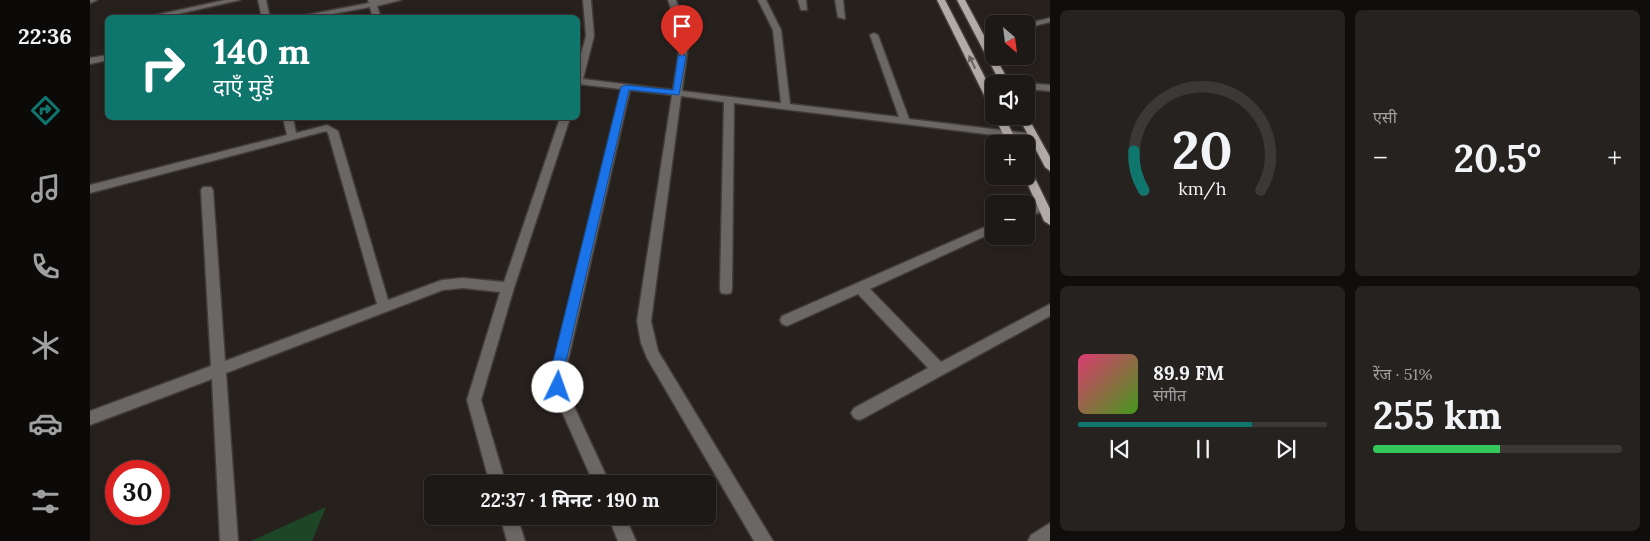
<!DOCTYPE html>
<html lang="hi">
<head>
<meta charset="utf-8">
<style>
  body { margin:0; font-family:Lora,"Noto Sans Devanagari",serif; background:#25221f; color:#f1f3f6; height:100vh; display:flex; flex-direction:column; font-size:19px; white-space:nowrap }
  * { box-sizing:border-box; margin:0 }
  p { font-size:16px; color:#a0a0a1 }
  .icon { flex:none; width:28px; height:28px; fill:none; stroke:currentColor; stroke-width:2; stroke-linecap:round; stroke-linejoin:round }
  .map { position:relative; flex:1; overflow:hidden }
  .panel { display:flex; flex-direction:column; gap:10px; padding:10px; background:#100e0c; width:600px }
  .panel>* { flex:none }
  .hud { position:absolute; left:15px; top:15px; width:475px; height:105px; border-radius:8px; box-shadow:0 2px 8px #0003,0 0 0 1px #3b3835; background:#0f766e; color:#fff; overflow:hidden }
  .needle { width:32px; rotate:152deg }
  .fabs { position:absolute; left:895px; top:15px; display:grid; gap:10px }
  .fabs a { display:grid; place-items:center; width:50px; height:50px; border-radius:8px; background:#1d1916; box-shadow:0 2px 8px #0003,0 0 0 1px #3b3835; font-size:25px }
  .speed { position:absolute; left:15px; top:460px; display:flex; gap:10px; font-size:25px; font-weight:700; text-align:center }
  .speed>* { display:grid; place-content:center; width:65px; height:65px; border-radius:50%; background:#1d1916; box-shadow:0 2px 8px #0003,0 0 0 1px #3b3835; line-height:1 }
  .speed .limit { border:8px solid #d22; background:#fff; color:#111 }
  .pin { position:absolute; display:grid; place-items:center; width:42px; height:42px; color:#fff; margin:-51px -21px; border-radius:50% 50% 50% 0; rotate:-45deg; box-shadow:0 0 5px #0007 }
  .pin .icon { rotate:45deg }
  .me { position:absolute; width:55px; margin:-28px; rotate:3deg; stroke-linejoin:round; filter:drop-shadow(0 0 4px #0008) }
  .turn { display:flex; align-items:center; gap:18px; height:105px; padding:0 25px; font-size:22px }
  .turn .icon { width:65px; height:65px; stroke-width:2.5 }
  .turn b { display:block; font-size:35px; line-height:42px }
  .big { font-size:38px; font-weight:700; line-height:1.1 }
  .panel .tile { flex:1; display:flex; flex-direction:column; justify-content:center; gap:8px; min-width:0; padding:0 18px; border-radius:8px; background:#25221f }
  .panel .dial { align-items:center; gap:0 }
  .dial svg { height:130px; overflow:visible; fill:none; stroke:#3b3835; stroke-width:7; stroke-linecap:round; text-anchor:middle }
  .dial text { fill:#f1f3f6; stroke:none }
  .song { display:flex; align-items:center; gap:15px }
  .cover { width:60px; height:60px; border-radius:8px; background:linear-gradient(135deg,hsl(340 70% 55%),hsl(100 70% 35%)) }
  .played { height:5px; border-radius:2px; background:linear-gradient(90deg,#0f766e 70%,#3b3835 70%) }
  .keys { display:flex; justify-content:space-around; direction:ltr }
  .heat { display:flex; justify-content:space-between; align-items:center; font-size:28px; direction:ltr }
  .charge { height:8px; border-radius:4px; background:linear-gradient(90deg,#34c759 51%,#3b3835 0) }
  .panel .tiles { flex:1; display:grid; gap:10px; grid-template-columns:repeat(2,1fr) }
  .trip { position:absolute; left:334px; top:475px; width:292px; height:50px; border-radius:8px; background:#1d1916; box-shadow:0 2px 8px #0003,0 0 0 1px #3b3835; font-weight:700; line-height:50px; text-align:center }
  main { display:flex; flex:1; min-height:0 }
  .tab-bar { display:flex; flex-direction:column; width:90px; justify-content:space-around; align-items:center; background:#0c0a09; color:#a0a0a1 }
  .tab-bar .icon { width:35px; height:35px }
  .tab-bar .selected { color:#0f766e }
  .tab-bar b { font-size:22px; color:#f1f3f6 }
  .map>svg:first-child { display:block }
  .green { fill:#1c4626 }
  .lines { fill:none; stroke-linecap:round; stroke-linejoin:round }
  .minor-casing { stroke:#423c39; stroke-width:3 }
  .primary-casing { stroke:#423c39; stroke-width:3 }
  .minor { fill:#6a6765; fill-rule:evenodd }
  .primary { fill:#b2aca8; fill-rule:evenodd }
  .oneway { fill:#686461 }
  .route { fill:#1a73e8; stroke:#114b97 }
</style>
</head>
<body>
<main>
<nav class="tab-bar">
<b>22:36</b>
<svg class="icon selected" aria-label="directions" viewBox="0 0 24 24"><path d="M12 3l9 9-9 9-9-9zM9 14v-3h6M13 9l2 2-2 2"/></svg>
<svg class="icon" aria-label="music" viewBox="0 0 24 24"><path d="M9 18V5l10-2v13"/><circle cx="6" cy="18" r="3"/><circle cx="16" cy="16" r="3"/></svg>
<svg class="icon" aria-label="phone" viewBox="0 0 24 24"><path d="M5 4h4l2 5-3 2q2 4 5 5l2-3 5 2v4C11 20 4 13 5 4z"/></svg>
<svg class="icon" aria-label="climate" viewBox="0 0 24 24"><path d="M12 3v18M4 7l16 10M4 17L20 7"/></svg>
<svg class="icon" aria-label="car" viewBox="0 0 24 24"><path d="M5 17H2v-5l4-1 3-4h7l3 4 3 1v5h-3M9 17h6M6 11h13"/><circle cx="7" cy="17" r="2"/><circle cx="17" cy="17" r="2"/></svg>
<svg class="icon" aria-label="filters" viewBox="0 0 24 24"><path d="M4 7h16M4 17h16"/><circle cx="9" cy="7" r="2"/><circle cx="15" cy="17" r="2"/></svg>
</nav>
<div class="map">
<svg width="960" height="541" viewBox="0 0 960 541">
  <rect width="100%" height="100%" fill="#27211e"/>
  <!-- green -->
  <polygon class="green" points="236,507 222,541 161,541"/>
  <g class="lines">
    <defs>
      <g id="minor">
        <polygon points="0,0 7,0 0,3"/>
        <polygon points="135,0 150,0 70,18 52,18"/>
        <polygon points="168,0 176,0 180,18 172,18"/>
        <polygon points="278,0 311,0 287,6 291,18 283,18 280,7 221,18 201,18 279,3"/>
        <polygon points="493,0 501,0 504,36 493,79 583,90 591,38 578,0 586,0 599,38 592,91 691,103 683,30 668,0 676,0 691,30 700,104 809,117 780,35 784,33 788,35 819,119 944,134 949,137 944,140 644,103 642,289 641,293 636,294 631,293 630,289 634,102 591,96 561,321 568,351 683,541 664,541 557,358 551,343 547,321 582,95 540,90 474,378 475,387 520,484 504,484 461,387 460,378 531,89 488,84 488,65 496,36"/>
        <polygon points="708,0 716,0 717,10 711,10"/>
        <polygon points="745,0 753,0 755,19 748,17"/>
        <polygon points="960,18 960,22 936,28 935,24"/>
        <polygon points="18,55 18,60 0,64 0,58"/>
        <polygon points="936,83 960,85 960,91 936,89 936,84 934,84"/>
        <polygon points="193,118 203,118 206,133 237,125 248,131 298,300 352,280 373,278 414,282 470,118 480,118 424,288 391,400 416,484 400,484 377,400 410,292 373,288 353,290 136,373 148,541 130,541 122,379 0,425 0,411 121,366 111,190 113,187 121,187 123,190 135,361 287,304 238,133 236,131 0,193 0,185 197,135"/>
        <polygon points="953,203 957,204 959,207 957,210 936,217 936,209"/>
        <polygon points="904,223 904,232 780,289 851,362 960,304 960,316 774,418 769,420 764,418 761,413 764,408 838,368 768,294 697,326 692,324 690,320 692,316"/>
        <polygon points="410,516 427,516 435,541 417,541"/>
        <polygon points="518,516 535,516 546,541 528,541"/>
        <polygon points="960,523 960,541 938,541 941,535"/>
      </g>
      <g id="primary">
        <polygon points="847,0 855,0 904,95 904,108 899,105"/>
        <polygon points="867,0 875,0 920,84 911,84"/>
        <polygon points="936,114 960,157 960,171 955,167 928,116 936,116"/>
        <polygon points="904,116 914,116 928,144 918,144"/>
        <polygon points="936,166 941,170 960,209 960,225 954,221 934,176 936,176"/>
      </g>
    </defs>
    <!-- minor casing -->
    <use href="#minor" class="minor-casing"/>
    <!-- primary casing -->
    <use href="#primary" class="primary-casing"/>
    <!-- minor -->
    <use href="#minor" class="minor"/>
    <!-- primary -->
    <use href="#primary" class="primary"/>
  </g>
  <!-- one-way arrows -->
  <defs><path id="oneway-solid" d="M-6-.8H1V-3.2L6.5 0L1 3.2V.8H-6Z" transform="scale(1.25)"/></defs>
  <use class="oneway" href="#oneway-solid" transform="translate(882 62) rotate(-116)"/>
  <!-- route -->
  <polygon class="route" points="592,54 596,56 589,95 539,90 474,370 475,387 473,392 468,393 464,392 462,387 461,370 531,87 536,85 583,90 588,56"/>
</svg>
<div class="fabs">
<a><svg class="needle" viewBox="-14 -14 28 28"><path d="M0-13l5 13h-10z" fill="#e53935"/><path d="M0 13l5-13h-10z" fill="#a0a0a1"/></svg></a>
<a><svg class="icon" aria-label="sound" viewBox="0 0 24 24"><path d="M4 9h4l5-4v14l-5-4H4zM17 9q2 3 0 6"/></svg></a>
<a>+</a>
<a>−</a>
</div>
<div class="speed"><div class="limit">30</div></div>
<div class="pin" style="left:592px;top:56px;background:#d93025"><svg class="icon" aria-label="arrive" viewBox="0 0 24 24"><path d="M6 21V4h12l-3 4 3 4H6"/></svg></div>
<svg class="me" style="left:468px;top:387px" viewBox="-20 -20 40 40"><circle r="19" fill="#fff"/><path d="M0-13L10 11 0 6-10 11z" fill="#1a73e8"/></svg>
<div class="trip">22:37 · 1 मिनट · 190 m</div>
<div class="hud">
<div class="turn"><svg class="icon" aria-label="right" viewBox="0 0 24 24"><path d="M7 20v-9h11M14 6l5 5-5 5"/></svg><div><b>140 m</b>दाएँ मुड़ें</div></div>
</div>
</div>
<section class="panel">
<div class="tiles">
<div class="tile dial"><svg viewBox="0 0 100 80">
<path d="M14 69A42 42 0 1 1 86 69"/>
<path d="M14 69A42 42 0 0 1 8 45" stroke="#0f766e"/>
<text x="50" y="56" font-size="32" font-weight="700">20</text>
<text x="50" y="72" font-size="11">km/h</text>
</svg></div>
<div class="tile"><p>एसी</p>
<div class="heat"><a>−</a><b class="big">20.5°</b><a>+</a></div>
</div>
<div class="tile">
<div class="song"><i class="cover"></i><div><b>89.9 FM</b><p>संगीत</p></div></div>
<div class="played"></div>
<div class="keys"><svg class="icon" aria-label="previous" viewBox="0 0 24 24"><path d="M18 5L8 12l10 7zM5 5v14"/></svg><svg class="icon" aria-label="pause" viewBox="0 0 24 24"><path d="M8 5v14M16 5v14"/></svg><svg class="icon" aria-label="next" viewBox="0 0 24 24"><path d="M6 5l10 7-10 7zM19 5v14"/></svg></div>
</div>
<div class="tile"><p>रेंज · 51%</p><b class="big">255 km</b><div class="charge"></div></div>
</div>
</section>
</main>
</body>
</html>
